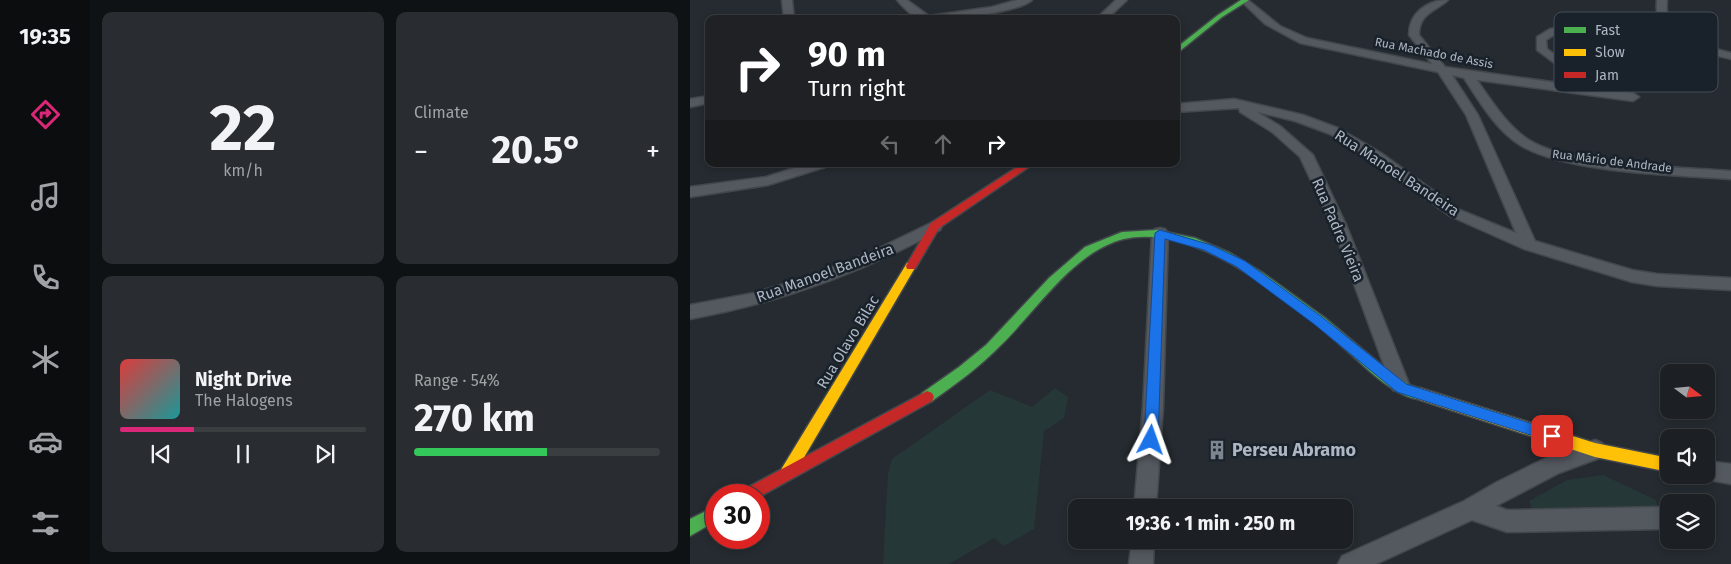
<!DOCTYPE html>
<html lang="en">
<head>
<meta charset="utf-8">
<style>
  body { margin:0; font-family:"Fira Sans",sans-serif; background:#292d31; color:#f1f3f6; height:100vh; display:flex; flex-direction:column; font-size:19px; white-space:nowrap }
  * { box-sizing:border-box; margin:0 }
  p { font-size:16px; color:#a0a3a6 }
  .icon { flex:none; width:28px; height:28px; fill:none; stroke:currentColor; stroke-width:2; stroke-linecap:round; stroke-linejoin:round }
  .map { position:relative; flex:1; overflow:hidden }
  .side { display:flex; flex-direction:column; gap:12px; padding:12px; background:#0f1214; width:600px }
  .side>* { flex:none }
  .hud { position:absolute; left:15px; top:15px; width:475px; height:152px; border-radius:10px; box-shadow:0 2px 8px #0003,0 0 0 1px #3a3e41; background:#202124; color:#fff; overflow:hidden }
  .needle { width:32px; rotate:106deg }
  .controls { position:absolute; left:970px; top:364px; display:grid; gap:10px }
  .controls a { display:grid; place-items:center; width:55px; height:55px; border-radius:10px; background:#1c2024; box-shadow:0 2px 8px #0003,0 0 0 1px #3a3e41; font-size:25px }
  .speed { position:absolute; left:15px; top:484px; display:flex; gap:10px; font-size:25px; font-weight:700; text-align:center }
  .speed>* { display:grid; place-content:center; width:65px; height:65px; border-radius:50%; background:#1c2024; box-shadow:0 2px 8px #0003,0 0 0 1px #3a3e41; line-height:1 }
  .speed .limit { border:8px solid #d22; background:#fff; color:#111 }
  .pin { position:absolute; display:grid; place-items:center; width:42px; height:42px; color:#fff; margin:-21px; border-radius:10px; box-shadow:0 2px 8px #0006 }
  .me { position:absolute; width:55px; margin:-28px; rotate:4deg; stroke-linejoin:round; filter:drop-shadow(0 0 4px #0008) }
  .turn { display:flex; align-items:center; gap:18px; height:105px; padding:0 20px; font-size:22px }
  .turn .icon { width:65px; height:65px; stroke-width:2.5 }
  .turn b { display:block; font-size:35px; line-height:42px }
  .lanes { display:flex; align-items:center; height:48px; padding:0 20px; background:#0003; justify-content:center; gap:25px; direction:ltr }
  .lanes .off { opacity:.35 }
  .big { font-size:38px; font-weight:700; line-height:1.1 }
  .side .card { flex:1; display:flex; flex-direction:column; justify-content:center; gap:8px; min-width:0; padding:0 18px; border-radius:10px; background:#292d31 }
  .side .dial { align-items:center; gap:0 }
  .dial b { font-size:65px; line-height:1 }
  .song { display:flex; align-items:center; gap:15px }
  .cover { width:60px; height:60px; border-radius:8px; background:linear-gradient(135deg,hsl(0 70% 55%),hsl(180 70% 35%)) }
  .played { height:5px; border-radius:2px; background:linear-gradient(90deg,#db2777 30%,#3a3e41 30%) }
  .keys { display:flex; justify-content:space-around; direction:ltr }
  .heat { display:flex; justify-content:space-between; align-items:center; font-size:28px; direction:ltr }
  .charge { height:8px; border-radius:4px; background:linear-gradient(90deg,#34c759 54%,#3a3e41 0) }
  .side .tiles { flex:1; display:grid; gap:12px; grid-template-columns:repeat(2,1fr) }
  .trip { position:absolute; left:378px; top:499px; width:285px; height:50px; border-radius:10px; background:#1c2024; box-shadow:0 2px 8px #0003,0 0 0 1px #3a3e41; font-weight:700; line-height:50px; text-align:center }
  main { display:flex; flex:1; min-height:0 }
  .tab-bar { display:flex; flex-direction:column; width:90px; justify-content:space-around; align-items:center; background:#0b0d0e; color:#a0a3a6 }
  .tab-bar .icon { width:35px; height:35px }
  .tab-bar .selected { color:#db2777 }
  .tab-bar b { font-size:22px; color:#f1f3f6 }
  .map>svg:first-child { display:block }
  .green { fill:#253737 }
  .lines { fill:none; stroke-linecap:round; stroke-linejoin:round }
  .street-casing { stroke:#42474b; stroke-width:3 }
  .fast-casing { stroke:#42474b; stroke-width:3 }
  .slow-casing { stroke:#42474b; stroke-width:3 }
  .jam-casing { stroke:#42474b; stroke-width:3 }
  .street { fill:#54585f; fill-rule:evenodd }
  .fast { fill:#4caf50; fill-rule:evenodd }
  .slow { fill:#ffc107; fill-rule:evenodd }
  .jam { fill:#c62828; fill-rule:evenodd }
  .route { fill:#1a73e8; stroke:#114b97 }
  .labels { text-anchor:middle; stroke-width:5; stroke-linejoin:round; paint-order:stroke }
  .far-street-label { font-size:12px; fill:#adb7c3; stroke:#19212a }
  .street-label { font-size:15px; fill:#adb7c3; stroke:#19212a }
  .near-poi-label { font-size:18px; font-weight:bold; fill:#adb7c3; stroke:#19212a; text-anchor:start }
  .key { fill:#19212a; stroke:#454e58; stroke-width:1 }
  .key-label { font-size:14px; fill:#adb7c3 }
</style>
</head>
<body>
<main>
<nav class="tab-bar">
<b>19:35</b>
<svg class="icon selected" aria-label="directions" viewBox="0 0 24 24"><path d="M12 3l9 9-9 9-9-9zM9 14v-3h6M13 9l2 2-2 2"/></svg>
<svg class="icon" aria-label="music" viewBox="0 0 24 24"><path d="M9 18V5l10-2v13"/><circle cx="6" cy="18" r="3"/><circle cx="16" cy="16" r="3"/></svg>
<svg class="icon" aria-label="phone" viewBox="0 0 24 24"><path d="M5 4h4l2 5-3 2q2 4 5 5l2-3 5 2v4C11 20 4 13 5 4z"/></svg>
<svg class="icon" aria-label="climate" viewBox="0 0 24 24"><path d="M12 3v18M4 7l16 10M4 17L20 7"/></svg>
<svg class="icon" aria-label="car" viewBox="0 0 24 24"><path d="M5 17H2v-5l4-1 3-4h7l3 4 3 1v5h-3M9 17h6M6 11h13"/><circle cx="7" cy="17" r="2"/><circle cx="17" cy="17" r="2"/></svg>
<svg class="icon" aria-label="filters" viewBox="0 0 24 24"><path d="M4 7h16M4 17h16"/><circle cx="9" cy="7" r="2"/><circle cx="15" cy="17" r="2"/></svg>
</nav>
<section class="side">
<div class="tiles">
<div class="card dial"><b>22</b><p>km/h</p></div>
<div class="card"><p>Climate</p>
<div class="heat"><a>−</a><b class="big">20.5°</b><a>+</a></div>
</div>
<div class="card">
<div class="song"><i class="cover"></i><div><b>Night Drive</b><p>The Halogens</p></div></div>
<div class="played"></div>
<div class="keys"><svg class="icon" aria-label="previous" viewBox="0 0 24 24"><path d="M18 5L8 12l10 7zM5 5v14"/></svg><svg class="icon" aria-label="pause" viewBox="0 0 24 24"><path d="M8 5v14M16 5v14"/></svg><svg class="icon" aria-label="next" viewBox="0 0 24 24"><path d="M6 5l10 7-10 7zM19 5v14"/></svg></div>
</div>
<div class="card"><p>Range · 54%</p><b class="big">270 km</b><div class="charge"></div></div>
</div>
</section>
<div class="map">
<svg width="1041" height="564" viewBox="0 0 1041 564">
  <rect width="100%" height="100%" fill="#252b30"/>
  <!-- green -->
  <g class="green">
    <polygon points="365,388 378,397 374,418 354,431 344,529 314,546 304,538 259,564 193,564 198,473 202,459 300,390 342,407"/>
    <polygon points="913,475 966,500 970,515 847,518 839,501 877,480"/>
  </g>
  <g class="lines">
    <defs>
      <g id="street">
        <polygon points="92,0 102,0 104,19 94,19"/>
        <path d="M207,0H217L239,16L302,7L327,0H342C327,13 252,22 231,19C222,17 213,7 207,0Z"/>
        <polygon points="426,0 437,0 417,19 406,19"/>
        <path d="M550,0H558L590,26L617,38L742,64L719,35C719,13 737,0 758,0C745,12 729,13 729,35L755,67L897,87L847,50V37L860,29L886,25V29L867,33L856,40L857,49L915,90L943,93L949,97L943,101L787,80C801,100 817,126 839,140C880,166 990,167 1041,171V179C987,175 875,173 830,145C806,130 789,101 774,78L762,75L788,115L845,241L942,270L967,274L1041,278V290L967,286L942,282L834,249L760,216L681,159L640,134L605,121L567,112L590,126L623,155L657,227L719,384L717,390L710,392L703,390L643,227L610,157L582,132L550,112L549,108L486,112V104L544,99L613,115L648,128L691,153L770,210L826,233L776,115L748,72L610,43L575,24Z"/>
        <path d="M967,0H977C972,38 1011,45 1041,53V59C1009,51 962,42 967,0Z"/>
        <polygon points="19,96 19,103 0,107 0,99"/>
        <polygon points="117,164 137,164 135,167 78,185 0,197 0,187 76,177"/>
        <path d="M245,221L250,222L252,226L250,230C171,273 89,303 0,319V305L64,293L121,276L181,252Z"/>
        <polygon points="470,228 475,229 478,233 473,407 466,508 444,508 453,407 462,233 465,229"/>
        <polygon points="905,440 912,443 915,450 912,457 869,473 806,506 817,510 971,507 979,510 979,526 971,529 817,532 782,520 686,564 648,564 652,556 774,501 807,482 856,458"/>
        <polygon points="1016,461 1041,464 1041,484 1009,478 1007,475 1016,475"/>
        <polygon points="442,540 464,540 463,564 439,564"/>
      </g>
      <g id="fast">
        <polygon points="551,0 559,0 532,17 486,54 486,48 528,15"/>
        <path d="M466,230L505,238L540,253L573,273L635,318L702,374L719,385L735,390L737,394L735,398C724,402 709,393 700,387C683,376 669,361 654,348C601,302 508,222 434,239C384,251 347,310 312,344C291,366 266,384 242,401L237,403L232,401L230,397L232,393L269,367L296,345L359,278L395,247L432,232Z"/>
        <polygon points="26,506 26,521 0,536 0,519"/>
      </g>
      <g id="slow">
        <polygon points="221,262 226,266 102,478 97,480 92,478 90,473 92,468 217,263"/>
        <polygon points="730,388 905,443 979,458 979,472 905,457 730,400 725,398 723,394 725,390"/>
      </g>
      <g id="jam">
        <polygon points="332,164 343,164 249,228 225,269 217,269 216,266 241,223"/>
        <polygon points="237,391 242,393 244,397 242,401 69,497 69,495 51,495 53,490"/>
      </g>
    </defs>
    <!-- street casing -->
    <use href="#street" class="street-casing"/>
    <!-- fast casing -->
    <use href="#fast" class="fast-casing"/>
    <!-- slow casing -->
    <use href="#slow" class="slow-casing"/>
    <!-- jam casing -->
    <use href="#jam" class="jam-casing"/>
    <!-- street -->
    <use href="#street" class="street"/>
    <!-- fast -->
    <use href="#fast" class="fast"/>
    <!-- slow -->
    <use href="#slow" class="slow"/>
    <!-- jam -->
    <use href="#jam" class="jam"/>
  </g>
  <!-- route -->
  <polygon class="route" points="470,230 521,245 555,261 632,317 716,384 862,430 867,431 869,436 867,441 862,442 707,392 624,324 547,267 514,250 475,239 468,440 466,445 461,447 456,445 454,440 465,233"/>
  <!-- icons -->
  <defs>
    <symbol id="building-bare" viewBox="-9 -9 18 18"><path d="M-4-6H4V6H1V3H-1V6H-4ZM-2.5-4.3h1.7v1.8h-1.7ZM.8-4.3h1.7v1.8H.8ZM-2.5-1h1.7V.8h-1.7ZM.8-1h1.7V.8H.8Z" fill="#7d8690" stroke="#19212a" stroke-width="2.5" paint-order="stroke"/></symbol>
  </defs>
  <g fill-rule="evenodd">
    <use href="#building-bare" x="513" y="436" width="28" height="28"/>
  </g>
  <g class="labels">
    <!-- far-street labels -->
    <g class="far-street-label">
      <text transform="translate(744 53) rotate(11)" y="4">Rua Machado de Assis</text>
      <text transform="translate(922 161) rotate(7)" y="4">Rua Mário de Andrade</text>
    </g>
    <!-- street labels -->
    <g class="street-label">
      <text transform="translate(707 173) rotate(33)" y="5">Rua Manoel Bandeira</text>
      <text transform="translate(648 230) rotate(67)" y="5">Rua Padre Vieira</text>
      <text transform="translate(135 273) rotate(-20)" y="5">Rua Manoel Bandeira</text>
      <text transform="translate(158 342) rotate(-59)" y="5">Rua Olavo Bilac</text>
    </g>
    <!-- near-poi labels -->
    <g class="near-poi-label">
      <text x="542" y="456">Perseu Abramo</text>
    </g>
  </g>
  <!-- legend -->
  <rect x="864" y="12" width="164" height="80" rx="8" class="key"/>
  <rect x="874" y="27" width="22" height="6" fill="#4caf50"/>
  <rect x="874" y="49" width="22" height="7" fill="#ffc107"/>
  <rect x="874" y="72" width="22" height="6" fill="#c62828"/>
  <g class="key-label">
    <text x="905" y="35">Fast</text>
    <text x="905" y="57">Slow</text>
    <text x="905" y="80">Jam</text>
  </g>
</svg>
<div class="controls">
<a><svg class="needle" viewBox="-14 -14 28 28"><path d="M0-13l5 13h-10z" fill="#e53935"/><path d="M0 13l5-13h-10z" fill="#a0a3a6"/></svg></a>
<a><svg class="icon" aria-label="sound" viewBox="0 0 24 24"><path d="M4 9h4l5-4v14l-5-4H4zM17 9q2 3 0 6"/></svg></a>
<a><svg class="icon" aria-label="layers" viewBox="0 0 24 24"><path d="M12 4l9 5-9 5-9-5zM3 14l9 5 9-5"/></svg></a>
</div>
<div class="speed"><div class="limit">30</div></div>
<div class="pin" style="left:862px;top:436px;background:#d93025"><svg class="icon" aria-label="arrive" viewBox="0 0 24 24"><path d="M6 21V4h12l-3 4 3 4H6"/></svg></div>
<svg class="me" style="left:461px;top:440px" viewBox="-20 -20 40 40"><path d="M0-17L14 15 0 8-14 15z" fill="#1a73e8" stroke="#fff" stroke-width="4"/></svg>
<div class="trip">19:36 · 1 min · 250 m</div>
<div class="hud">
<div class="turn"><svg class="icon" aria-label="right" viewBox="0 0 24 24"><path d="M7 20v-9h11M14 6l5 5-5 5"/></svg><div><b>90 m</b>Turn right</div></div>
<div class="lanes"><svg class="icon off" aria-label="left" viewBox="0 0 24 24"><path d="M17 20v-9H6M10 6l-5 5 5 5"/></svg><svg class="icon off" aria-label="ahead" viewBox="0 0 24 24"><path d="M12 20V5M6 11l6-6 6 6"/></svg><svg class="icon" aria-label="right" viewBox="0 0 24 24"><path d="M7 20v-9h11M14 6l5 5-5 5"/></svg></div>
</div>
</div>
</main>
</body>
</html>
